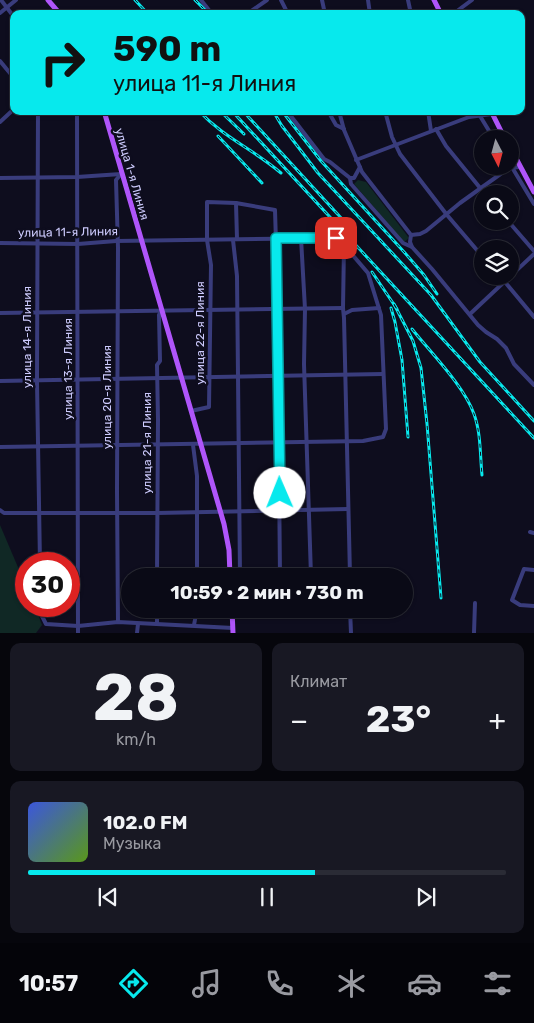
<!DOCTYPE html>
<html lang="ru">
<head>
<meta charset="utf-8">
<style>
  body { margin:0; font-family:Rubik,sans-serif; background:#181823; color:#f1f3f6; height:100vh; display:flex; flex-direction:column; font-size:19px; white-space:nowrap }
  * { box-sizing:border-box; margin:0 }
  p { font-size:16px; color:#999aa1 }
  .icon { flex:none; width:28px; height:28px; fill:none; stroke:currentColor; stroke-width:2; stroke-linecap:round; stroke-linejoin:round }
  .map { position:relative; height:633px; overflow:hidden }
  .details { display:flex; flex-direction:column; gap:10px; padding:10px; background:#06060c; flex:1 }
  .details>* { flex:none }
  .guide { position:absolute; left:10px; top:10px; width:515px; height:105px; border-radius:10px; box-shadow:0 1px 4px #0004,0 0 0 1px #2a2b35; background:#07e9ed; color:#111; overflow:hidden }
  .needle { width:32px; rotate:174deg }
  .tools { position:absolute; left:474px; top:130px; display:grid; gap:10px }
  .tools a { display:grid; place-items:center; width:45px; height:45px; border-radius:50%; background:#0a0a16; box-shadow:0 1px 4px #0004,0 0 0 1px #2a2b35; font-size:25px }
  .speed { position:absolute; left:15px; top:552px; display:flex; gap:10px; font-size:25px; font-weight:700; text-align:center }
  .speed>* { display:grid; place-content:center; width:65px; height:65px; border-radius:50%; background:#0a0a16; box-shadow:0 1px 4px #0004,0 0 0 1px #2a2b35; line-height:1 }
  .speed .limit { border:8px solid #d22; background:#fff; color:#111 }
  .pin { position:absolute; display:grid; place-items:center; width:42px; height:42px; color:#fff; margin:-21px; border-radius:10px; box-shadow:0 2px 8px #0006 }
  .me { position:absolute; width:55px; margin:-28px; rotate:359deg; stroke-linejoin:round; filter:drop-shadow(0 0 4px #0008) }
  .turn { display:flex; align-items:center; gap:18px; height:105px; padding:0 20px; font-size:22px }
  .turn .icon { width:65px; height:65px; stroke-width:2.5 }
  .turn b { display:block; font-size:35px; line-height:42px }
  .big { font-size:38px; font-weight:700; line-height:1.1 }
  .details .widget { flex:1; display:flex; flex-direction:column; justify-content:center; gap:8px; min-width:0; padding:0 18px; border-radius:10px; background:#181823 }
  .details .dial { align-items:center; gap:0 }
  .dial b { font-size:65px; line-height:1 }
  .song { display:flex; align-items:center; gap:15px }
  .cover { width:60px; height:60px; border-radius:8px; background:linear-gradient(135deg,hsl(230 70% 55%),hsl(90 70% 35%)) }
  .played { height:5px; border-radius:2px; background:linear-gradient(90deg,#07e9ed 60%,#2a2b35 60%) }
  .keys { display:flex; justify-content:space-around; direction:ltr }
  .heat { display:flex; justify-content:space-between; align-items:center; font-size:28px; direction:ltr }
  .details .tiles { flex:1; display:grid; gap:10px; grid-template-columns:1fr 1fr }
  .widget:last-child { grid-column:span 2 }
  .trip { position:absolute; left:121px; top:568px; width:292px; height:50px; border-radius:25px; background:#0a0a16; box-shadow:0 1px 4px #0004,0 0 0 1px #2a2b35; font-weight:700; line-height:50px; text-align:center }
  .tabs { display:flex; height:80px; justify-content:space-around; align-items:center; background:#040409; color:#999aa1 }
  .tabs .icon { width:35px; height:35px }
  .tabs .on { color:#07e9ed }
  .tabs b { font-size:22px; color:#f1f3f6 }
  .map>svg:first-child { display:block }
  .green { fill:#102825 }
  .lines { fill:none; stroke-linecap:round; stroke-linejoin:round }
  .minor { stroke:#393c7c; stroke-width:4 }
  .major { stroke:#af55fa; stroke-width:5 }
  .rail-casing { stroke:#07e9ed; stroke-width:3 }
  .rail { stroke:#0e0d1e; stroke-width:1; stroke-dasharray:4; stroke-linecap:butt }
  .route-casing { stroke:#05979a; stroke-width:12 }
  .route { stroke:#07e9ed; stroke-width:9 }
  .labels { text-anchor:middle; stroke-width:5; stroke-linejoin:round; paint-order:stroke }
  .street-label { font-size:12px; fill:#cdcbfd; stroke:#0e0d1e }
</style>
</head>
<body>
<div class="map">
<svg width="534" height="633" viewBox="0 0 534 633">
  <rect width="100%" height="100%" fill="#0e0d1e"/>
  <!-- green -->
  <g class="green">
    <polygon points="358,180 366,182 409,238 404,242 354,184"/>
    <polygon points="0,525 26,586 26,606 35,606 42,625 36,633 0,633"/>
  </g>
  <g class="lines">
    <!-- minor -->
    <g class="minor">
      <polyline points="1,0 14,17"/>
      <polyline points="201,0 212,14"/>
      <polyline points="281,0 288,14"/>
      <polyline points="322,0 325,14"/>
      <polyline points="368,0 370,14"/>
      <polyline points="408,0 411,14"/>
      <polyline points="0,13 16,0"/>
      <polyline points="247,14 267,0"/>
      <polyline points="453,14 472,0"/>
      <polyline points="0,61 14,78"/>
      <polyline points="38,111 37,382 40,564"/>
      <polyline points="77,111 78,633"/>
      <polyline points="287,111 324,159 330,162 350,178 354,178 360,167"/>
      <polyline points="328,111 336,125 344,129"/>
      <polyline points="339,111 344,130 362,172 411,235 410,242 412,247 432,269 478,325 486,332 497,339 506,348 514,364 534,385"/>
      <polyline points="385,111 392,137 400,154 447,215 482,256"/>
      <polyline points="428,111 431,131"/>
      <polyline points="477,111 494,139"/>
      <polyline points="0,122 14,109"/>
      <polyline points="436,129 446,146 485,194"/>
      <polyline points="356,160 469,117 492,114"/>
      <polyline points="510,164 534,204"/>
      <polyline points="0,178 77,177 121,174"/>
      <polyline points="350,178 351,184 403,243 412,247"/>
      <polyline points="508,221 534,251"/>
      <polyline points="411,235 420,234 426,231 460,203 509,168 520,167"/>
      <polyline points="301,238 305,309 304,364 311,576"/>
      <polyline points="237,239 236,203 275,210 277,275 280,576"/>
      <polyline points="233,240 237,276 240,576"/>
      <polyline points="0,243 78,244 116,241 336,238 344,245 368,273 381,315 386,429 383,437 363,441 0,447"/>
      <polyline points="344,245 343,308 344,318 350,576"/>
      <polyline points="500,276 534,317"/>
      <polyline points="0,313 343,308"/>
      <polyline points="344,314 352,310 379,308"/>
      <polyline points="470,314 534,254"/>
      <polyline points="0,381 383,374"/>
      <polyline points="191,411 209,407 211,265 207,240 207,202 236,203"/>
      <polyline points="193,445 197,476 197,576"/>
      <polyline points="0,510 4,513 157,513 348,509"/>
      <polyline points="530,532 534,533"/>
      <polyline points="534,570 524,569 512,600 520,605 534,606"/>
      <polyline points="157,576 158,420 157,365 160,361 159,315 161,311"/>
      <polyline points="40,606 42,616 46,624 78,626 118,622 233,628"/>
      <polyline points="157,609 157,624"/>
      <polyline points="350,609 351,633"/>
      <polyline points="118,622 117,491 118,248 116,180 121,174"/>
      <polyline points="194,625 197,609"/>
      <polyline points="137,633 138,624"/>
      <polyline points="474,633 475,603"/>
    </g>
    <!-- major -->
    <g class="major">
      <polyline points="48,0 60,14"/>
      <polyline points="434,0 441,14"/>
      <polyline points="104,111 224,524 229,550 230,576"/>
      <polyline points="491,111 505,139"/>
      <polyline points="510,147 534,192"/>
      <polyline points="232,609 233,633"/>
    </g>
    <defs>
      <g id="rail">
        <polyline points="135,0 148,14"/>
        <polyline points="195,0 209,14"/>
        <path d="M199,111C224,138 253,149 281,173"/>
        <polyline points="220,111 244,134"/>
        <polyline points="232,111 534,438"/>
        <polyline points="243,111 343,220"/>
        <polyline points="273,111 282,126 318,173 431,295 480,362 534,421"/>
        <polyline points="282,111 321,161 405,253 424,275 437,294"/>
        <polyline points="218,136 262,183"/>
        <polyline points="372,272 397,309"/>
        <polyline points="394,304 413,341 421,368 427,424 441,598"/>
        <polyline points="391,308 395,322 402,360 408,437"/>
        <path d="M412,329C431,353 464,386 474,414C481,433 480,455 482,475"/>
      </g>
    </defs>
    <!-- rail casing -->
    <use href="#rail" class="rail-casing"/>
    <!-- rail -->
    <use href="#rail" class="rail"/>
  </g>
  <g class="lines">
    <defs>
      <polyline id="route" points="280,493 276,238 336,238"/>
    </defs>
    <!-- route casing -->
    <use href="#route" class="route-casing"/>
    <!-- route -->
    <use href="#route" class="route"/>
  </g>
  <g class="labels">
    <!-- street labels -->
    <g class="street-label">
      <text transform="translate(132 174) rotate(74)" y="4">улица 1-я Линия</text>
      <text transform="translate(68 232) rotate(-1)" y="4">улица 11-я Линия</text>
      <text transform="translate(200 333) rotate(-90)" y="4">улица 22-я Линия</text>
      <text transform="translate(27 337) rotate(-90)" y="4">улица 14-я Линия</text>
      <text transform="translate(68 369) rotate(-90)" y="4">улица 13-я Линия</text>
      <text transform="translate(107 397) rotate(-90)" y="4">улица 20-я Линия</text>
      <text transform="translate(147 443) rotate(-90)" y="4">улица 21-я Линия</text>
    </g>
  </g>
</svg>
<div class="tools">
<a><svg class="needle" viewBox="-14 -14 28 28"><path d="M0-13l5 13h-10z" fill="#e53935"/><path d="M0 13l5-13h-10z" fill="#999aa1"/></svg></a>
<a><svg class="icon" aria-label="search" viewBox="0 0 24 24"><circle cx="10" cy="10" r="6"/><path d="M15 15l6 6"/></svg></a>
<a><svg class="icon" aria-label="layers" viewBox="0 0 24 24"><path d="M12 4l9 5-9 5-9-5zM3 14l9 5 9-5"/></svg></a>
</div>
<div class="speed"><div class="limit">30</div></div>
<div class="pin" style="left:336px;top:238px;background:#d93025"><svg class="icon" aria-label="arrive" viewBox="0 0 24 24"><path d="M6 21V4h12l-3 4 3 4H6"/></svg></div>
<svg class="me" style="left:280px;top:493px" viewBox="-20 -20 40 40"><circle r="19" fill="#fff"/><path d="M0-13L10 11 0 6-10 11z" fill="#07e9ed"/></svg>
<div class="trip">10:59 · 2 мин · 730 m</div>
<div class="guide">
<div class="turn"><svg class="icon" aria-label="right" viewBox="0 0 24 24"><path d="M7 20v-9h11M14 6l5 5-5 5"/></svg><div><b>590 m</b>улица 11-я Линия</div></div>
</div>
</div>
<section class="details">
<div class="tiles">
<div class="widget dial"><b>28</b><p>km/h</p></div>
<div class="widget"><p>Климат</p>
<div class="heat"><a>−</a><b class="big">23°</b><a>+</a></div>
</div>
<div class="widget">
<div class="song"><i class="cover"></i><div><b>102.0 FM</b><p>Музыка</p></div></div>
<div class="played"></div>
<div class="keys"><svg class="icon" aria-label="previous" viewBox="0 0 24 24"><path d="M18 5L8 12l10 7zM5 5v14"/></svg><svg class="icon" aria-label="pause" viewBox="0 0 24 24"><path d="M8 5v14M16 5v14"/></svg><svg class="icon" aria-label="next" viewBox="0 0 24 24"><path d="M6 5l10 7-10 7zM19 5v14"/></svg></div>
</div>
</div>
</section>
<nav class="tabs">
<b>10:57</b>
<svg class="icon on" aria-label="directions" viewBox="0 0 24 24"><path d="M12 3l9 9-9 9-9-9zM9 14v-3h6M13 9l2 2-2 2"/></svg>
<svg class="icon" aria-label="music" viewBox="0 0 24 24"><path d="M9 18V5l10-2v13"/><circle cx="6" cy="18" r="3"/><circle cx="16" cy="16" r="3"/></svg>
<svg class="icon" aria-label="phone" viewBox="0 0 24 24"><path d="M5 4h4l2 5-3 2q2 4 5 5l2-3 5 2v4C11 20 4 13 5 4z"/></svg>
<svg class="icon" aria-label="climate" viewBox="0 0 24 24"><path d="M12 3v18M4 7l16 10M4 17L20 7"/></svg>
<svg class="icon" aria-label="car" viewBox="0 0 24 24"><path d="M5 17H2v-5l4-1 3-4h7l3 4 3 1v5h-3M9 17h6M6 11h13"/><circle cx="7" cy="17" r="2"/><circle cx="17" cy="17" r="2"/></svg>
<svg class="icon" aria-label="filters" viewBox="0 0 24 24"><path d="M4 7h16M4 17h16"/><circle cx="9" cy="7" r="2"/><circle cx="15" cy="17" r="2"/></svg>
</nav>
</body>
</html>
